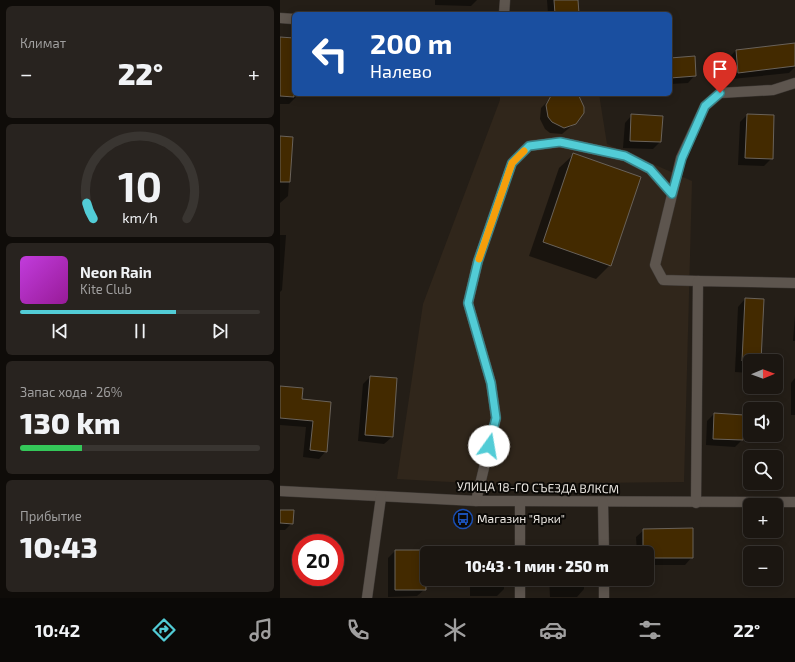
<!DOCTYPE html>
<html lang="ru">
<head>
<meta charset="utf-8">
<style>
  body { margin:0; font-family:"Exo 2",sans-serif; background:#28231f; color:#f1f3f6; height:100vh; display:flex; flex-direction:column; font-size:15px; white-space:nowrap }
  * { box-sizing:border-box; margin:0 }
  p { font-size:13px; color:#a09f9f }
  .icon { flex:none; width:22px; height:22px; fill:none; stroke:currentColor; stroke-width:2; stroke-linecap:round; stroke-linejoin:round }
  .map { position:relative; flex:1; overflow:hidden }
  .details { display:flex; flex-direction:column; gap:6px; padding:6px; background:#0f0c09; width:280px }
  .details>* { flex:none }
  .banner { position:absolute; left:12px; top:12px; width:380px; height:84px; border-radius:6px; box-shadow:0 2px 10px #0003,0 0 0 1px #393531; background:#1a4fa0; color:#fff; overflow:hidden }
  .needle { width:26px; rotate:89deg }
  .buttons { position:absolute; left:463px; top:354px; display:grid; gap:8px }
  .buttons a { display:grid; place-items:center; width:40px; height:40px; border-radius:6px; background:#1b1611; box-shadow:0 2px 10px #0003,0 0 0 1px #393531; font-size:20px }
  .speed { position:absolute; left:12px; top:534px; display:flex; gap:8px; font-size:20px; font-weight:700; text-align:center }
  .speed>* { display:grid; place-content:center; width:52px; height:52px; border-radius:50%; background:#1b1611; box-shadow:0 2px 10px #0003,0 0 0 1px #393531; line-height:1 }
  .speed .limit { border:6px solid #d22; background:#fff; color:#111 }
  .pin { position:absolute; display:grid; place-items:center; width:34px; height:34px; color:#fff; margin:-41px -17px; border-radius:50% 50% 50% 0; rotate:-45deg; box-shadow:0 0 4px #0007 }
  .pin .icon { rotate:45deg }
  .me { position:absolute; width:44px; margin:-22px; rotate:13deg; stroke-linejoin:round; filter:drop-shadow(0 0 3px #0008) }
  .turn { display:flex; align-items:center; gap:14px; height:84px; padding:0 12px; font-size:18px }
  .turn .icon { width:52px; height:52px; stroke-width:2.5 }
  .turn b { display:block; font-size:28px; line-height:34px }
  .big { font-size:30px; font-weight:800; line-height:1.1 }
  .details .tile { flex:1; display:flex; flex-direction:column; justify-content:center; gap:6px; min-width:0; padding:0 14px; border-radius:6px; background:#28231f }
  .details .dial { align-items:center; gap:0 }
  .dial svg { height:104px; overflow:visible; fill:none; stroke:#393531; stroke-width:7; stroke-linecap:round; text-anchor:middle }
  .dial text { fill:#f1f3f6; stroke:none }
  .song { display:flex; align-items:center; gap:12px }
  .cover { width:48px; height:48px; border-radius:6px; background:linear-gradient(135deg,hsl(290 70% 55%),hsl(300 70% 35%)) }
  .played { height:4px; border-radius:2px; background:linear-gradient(90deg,#52ccd6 65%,#393531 65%) }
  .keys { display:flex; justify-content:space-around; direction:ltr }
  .heat { display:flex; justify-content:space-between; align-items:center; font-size:22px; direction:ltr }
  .charge { height:6px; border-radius:3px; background:linear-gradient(90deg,#34c759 26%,#393531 0) }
  .trip { position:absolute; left:140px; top:546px; width:234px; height:40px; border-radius:6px; background:#1b1611; box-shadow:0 2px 10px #0003,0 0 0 1px #393531; font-weight:800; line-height:40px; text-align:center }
  .tabs { display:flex; height:64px; justify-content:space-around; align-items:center; background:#0b0907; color:#a09f9f }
  .tabs .icon { width:28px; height:28px }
  .tabs .on { color:#52ccd6 }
  .tabs b { font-size:18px; color:#f1f3f6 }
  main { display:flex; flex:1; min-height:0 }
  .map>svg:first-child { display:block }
  .built { fill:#30261b }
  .shadow { fill:#0007 }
  .building { fill:#432a00; stroke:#69625a }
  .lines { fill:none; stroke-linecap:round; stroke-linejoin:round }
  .minor-casing { stroke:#3e3935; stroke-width:11 }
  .minor { stroke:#5d554e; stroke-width:10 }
  .route-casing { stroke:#35858b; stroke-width:10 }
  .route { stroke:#52ccd6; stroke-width:7 }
  .slow { stroke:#f59e0b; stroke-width:7 }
  .labels { text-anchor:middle; stroke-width:4; stroke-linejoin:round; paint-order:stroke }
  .street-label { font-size:12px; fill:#eae6e1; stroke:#0b0906 }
  .poi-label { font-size:12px; fill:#eae6e1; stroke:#0b0906; text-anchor:start }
</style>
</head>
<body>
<main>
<section class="details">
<div class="tile"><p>Климат</p>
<div class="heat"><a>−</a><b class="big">22°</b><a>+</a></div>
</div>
<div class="tile dial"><svg viewBox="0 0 100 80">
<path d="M14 69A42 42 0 1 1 86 69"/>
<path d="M14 69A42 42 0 0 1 9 57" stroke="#52ccd6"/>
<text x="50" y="56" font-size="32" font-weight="700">10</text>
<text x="50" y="72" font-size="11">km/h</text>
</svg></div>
<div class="tile">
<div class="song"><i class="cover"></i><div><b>Neon Rain</b><p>Kite Club</p></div></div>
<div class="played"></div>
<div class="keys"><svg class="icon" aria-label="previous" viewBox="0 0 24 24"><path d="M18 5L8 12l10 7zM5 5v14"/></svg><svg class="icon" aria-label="pause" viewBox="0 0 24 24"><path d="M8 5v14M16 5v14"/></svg><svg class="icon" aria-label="next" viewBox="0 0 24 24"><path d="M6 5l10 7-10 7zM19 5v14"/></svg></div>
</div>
<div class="tile"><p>Запас хода · 26%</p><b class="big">130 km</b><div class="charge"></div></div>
<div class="tile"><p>Прибытие</p><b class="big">10:43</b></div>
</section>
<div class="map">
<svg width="515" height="598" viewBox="0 0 515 598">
  <rect width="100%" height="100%" fill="#241e17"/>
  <!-- built -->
  <polygon class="built" points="220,94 319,94 327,144 412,181 404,482 206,484 117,479 143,304 220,100"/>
  <!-- shadow -->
  <g class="shadow">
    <polygon points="155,0 197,0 191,6 155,5"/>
    <polygon points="267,0 297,0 298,14 268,14"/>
    <polygon points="0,38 14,39 14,94 17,94 16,97 9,104 0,104"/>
    <polygon points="456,50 515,56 515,67 509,73 452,79 449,58"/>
    <polygon points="390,59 415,75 408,83 390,84"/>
    <polygon points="275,94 296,94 303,107 300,119 282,134 270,133 265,129 260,119 261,108"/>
    <polygon points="352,115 382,117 380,142 373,149 343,148 345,123"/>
    <polygon points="467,115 492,158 484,166 458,165 460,122"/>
    <polygon points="0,137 12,138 8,196 0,203"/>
    <polygon points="293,155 330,265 316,279 249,256 279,168"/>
    <polygon points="0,235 6,235 2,290 0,292"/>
    <polygon points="465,299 480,361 470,361 470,373 455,372 458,307"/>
    <polygon points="515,315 515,341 513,341"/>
    <polygon points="90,377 112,437 104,444 78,441 83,384"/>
    <polygon points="515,378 515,415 511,415 511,383"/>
    <polygon points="0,387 21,400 50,403 46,451 39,459 23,457 26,427 0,425"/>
    <polygon points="434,414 463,416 462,440 455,447 426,445 427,421"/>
    <polygon points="0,511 12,523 5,530 0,530"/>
    <polygon points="364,530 412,557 405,565 367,565 367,553 357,553 356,537"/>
    <polygon points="115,551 144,551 145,589 137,596 108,597 108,558"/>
    <polygon points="197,551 224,551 224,553 195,553"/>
    <polygon points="304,552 304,553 276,553"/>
    <polygon points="190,579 224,579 224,589 217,596 190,596"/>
    <polygon points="269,579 304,579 304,589 297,597 270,597"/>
  </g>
  <!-- building -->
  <g class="building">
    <polygon points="274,0 298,0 299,14 275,14"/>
    <polygon points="0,37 14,38 14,97 0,96"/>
    <polygon points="515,43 515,66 458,73 456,50"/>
    <polygon points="415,56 416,76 390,78 390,58"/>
    <polygon points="272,94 298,94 304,107 304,113 296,124 284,128 272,122 268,117 266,105"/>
    <polygon points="351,114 383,116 381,142 350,141"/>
    <polygon points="467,114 494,115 493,159 465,158"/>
    <polygon points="0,136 13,137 10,182 0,182"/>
    <polygon points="293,153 361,177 331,266 263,242"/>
    <polygon points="465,298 484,299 481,361 462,361"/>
    <polygon points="90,376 117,378 113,437 85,435"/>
    <polygon points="0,386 23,388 22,399 51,402 47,452 30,450 33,421 0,418"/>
    <polygon points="434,413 464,415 463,440 433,439"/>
    <polygon points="0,510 14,510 13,524 0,523"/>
    <polygon points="413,528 413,558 367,558 367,553 363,553 363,529"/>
    <polygon points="115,550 145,550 146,590 115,590"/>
  </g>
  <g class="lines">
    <defs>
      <g id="minor">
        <polyline points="224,14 225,0"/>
        <polyline points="0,18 14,19"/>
        <polyline points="418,281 383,280 375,265 401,158 425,106 440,93 493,90 515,83"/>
        <polyline points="0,491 196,501 515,502"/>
        <polyline points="196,501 216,418 211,383 188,303 198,261 232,163 249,146 280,142 345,156 370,169 392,194"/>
        <polyline points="240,502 240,553"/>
        <polyline points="323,502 324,553"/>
        <polyline points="416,503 418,281 515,283"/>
        <polyline points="240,579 240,598"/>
        <polyline points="324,579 324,598"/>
        <polyline points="87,598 101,497"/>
      </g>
    </defs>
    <!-- minor casing -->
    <use href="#minor" class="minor-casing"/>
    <!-- minor -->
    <use href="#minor" class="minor"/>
  </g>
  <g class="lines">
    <defs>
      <polyline id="route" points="209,446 216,418 211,383 188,303 198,261 232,163 249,146 280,142 345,156 370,169 392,194 402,158 425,106 440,93"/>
    </defs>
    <!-- route casing -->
    <use href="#route" class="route-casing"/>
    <!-- route -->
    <use href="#route" class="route"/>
    <!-- slow -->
    <polyline class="slow" points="199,259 232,163 244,151"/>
  </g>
  <!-- icons -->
  <defs>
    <symbol id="bus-ring" viewBox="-11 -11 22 22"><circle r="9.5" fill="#0b0906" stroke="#1a4fb4" stroke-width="1.5"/><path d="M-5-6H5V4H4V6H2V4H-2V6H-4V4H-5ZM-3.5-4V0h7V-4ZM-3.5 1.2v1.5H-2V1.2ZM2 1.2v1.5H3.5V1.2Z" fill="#1a4fb4"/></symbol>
  </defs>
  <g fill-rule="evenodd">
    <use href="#bus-ring" x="172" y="508" width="22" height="22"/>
  </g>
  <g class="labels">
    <!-- street labels -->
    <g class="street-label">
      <text transform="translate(258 488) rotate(1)" y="4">УЛИЦА 18-ГО СЪЕЗДА ВЛКСМ</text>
    </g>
    <!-- poi labels -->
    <g class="poi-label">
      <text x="197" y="523">Магазин "Ярки"</text>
    </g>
  </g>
</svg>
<div class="buttons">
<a><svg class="needle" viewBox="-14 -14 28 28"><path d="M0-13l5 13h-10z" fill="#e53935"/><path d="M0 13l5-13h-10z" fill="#a09f9f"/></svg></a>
<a><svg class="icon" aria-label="sound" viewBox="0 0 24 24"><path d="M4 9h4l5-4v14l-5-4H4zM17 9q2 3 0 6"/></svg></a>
<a><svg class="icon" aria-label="search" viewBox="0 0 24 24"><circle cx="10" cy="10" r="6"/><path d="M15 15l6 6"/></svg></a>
<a>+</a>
<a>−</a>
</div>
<div class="speed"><div class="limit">20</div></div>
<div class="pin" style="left:440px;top:93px;background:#d93025"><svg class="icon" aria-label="arrive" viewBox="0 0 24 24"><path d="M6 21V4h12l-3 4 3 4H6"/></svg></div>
<svg class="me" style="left:209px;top:446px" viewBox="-20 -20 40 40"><circle r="19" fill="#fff"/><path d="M0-13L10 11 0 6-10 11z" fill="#52ccd6"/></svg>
<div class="trip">10:43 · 1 мин · 250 m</div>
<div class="banner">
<div class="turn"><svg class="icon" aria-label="left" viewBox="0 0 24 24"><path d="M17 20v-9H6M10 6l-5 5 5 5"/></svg><div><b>200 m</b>Налево</div></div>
</div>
</div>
</main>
<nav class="tabs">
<b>10:42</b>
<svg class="icon on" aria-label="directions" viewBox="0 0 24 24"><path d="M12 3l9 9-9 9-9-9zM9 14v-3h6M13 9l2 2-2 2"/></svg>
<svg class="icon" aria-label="music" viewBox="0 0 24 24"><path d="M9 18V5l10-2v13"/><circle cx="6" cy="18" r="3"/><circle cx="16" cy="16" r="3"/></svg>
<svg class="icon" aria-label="phone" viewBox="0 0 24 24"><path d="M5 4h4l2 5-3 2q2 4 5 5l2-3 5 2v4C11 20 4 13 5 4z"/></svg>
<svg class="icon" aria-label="climate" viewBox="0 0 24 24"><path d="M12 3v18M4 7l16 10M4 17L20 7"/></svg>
<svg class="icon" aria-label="car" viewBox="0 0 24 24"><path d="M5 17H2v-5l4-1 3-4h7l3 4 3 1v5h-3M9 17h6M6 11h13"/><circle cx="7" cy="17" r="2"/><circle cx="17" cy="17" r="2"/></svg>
<svg class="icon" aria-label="filters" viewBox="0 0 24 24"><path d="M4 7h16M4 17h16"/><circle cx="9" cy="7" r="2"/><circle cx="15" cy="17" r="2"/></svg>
<b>22°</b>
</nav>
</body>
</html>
